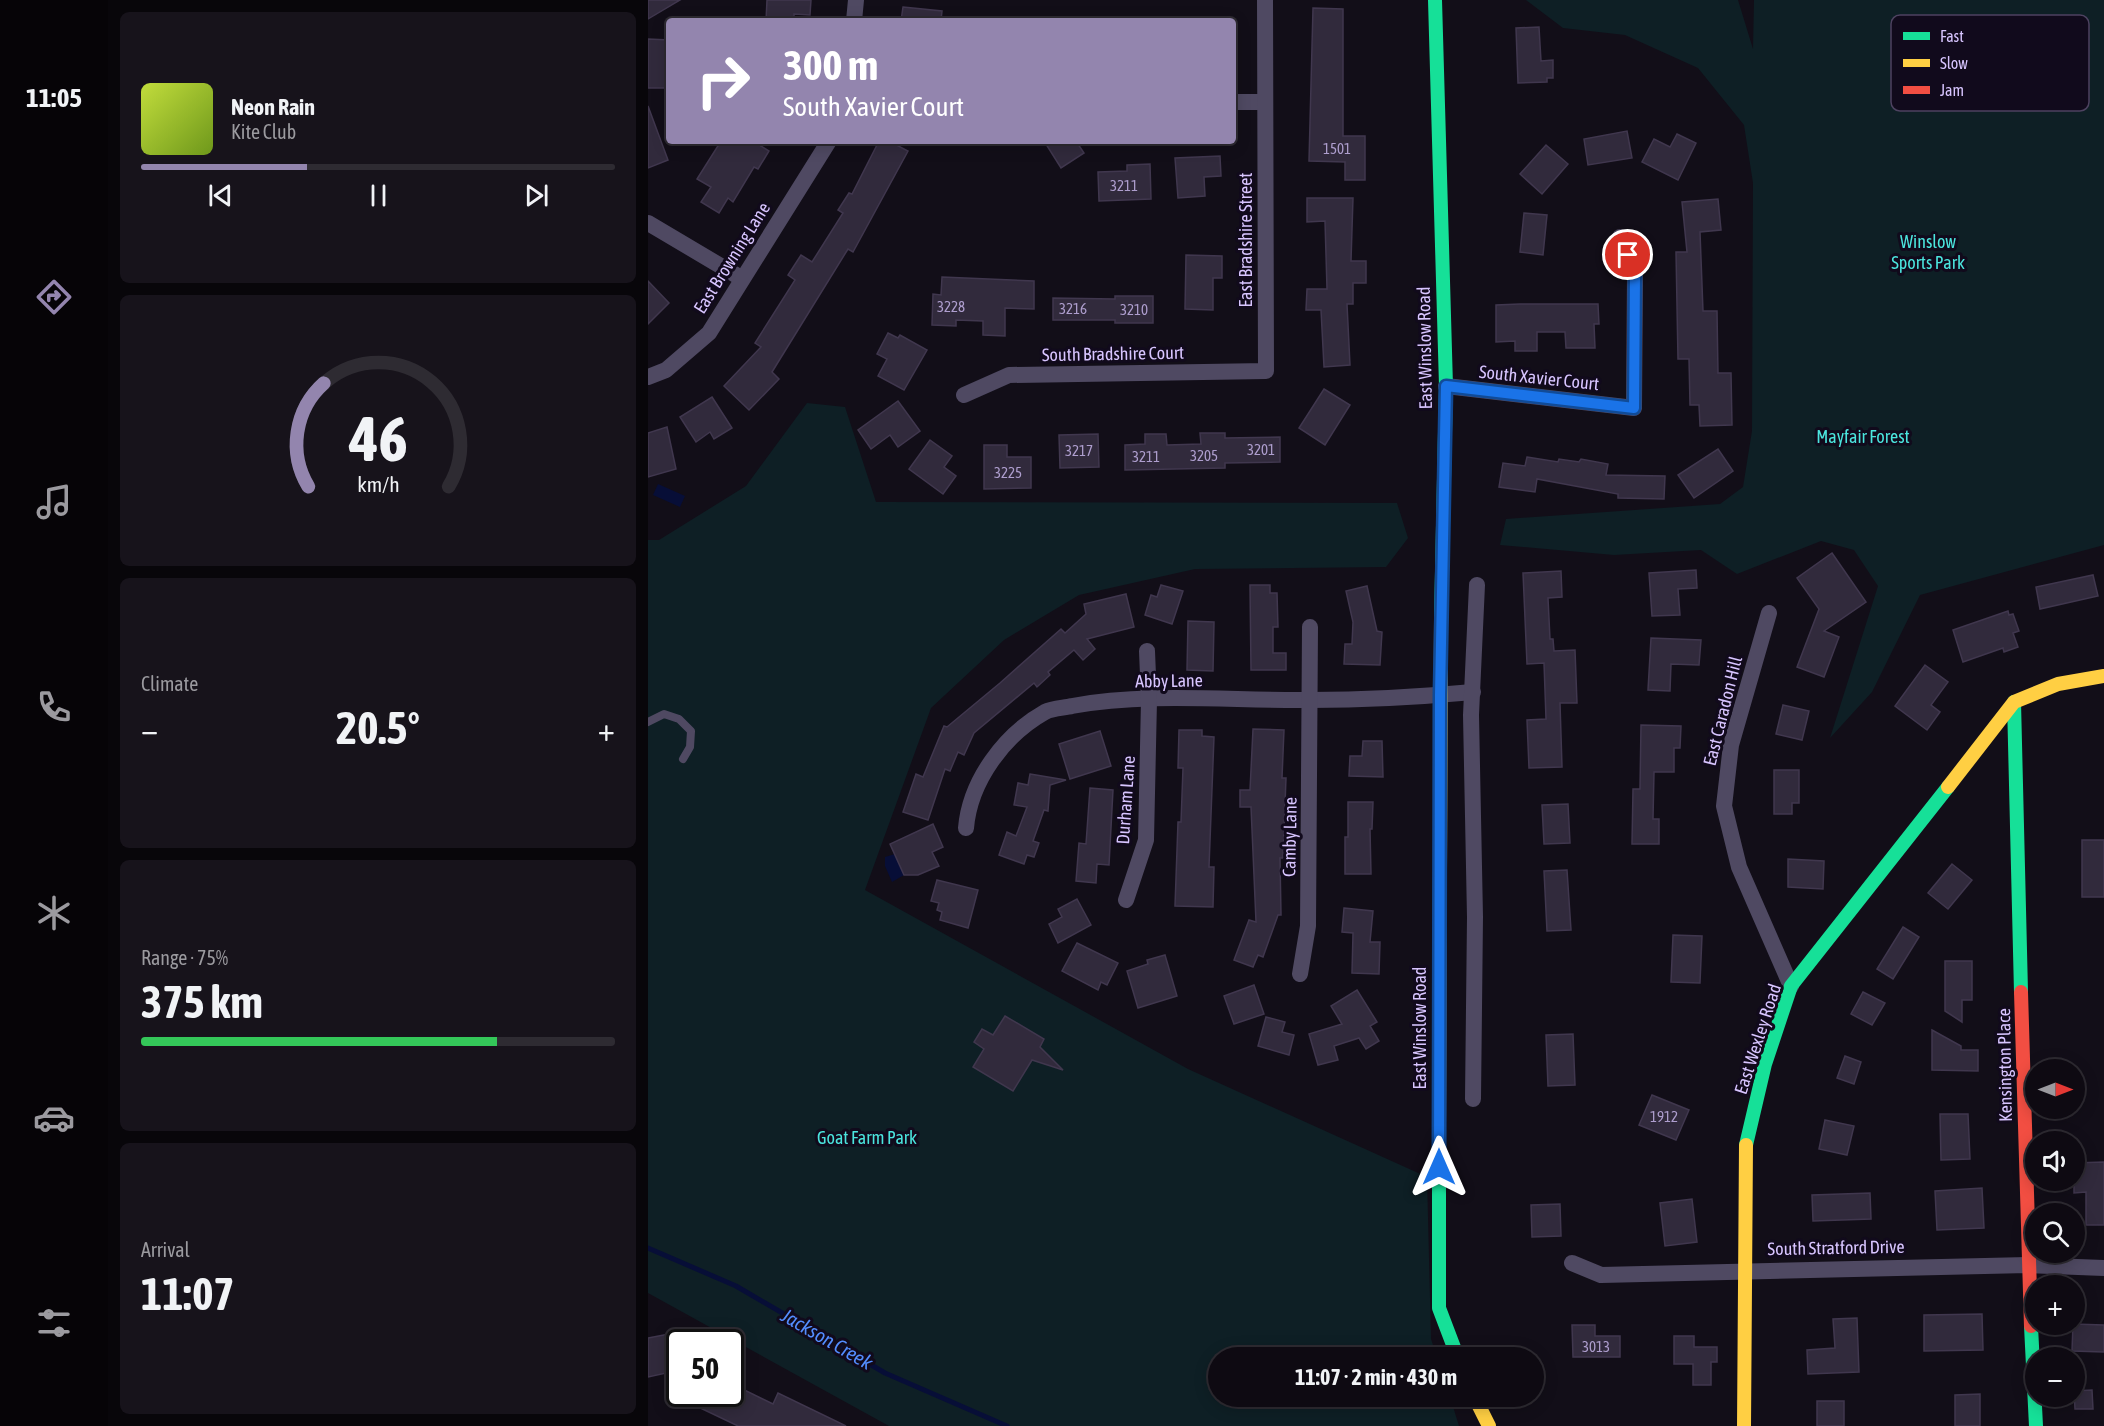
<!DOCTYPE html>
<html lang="en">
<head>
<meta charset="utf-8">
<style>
  body { margin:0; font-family:"Asap Condensed",sans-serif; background:#17131b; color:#f1f3f6; height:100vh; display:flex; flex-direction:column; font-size:22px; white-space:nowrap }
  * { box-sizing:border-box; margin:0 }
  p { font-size:20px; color:#9b9a9f }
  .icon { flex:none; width:33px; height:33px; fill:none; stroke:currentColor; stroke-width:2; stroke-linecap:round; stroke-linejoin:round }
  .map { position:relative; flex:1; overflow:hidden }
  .drawer { display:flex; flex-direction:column; gap:12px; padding:12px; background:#08060a; width:540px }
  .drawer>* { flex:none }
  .hud { position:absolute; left:18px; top:18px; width:570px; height:126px; border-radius:6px; box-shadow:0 3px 15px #0003,0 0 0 2px #2e2b32; background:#9385ae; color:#fff; overflow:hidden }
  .needle { width:39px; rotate:90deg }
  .tools { position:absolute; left:1377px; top:1059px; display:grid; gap:12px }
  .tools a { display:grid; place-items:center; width:60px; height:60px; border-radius:50%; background:#0e0a12; box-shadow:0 3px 15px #0003,0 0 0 2px #2e2b32; font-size:30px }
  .speed { position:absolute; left:18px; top:1329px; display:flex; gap:12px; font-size:30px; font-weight:700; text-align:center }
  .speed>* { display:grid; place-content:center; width:78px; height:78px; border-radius:50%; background:#0e0a12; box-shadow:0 3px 15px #0003,0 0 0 2px #2e2b32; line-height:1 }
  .speed .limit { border:3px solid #111; border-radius:9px; background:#fff; color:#111 }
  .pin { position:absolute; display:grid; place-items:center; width:51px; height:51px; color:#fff; margin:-26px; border:3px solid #fff; border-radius:50%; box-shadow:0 2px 6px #0007 }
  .me { position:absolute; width:66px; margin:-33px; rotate:0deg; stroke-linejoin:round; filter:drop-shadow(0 0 4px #0008) }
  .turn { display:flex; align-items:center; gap:21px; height:126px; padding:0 18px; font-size:27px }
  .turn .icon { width:78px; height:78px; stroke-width:2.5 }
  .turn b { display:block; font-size:42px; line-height:51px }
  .big { font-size:45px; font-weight:700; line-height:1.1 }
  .drawer .tile { flex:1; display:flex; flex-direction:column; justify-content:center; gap:9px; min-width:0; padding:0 21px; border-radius:9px; background:#17131b }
  .drawer .dial { align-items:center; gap:0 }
  .dial svg { height:156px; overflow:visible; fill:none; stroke:#2e2b32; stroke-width:7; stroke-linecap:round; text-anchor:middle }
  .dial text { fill:#f1f3f6; stroke:none }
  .song { display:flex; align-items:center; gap:18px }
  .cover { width:72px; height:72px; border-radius:9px; background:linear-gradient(135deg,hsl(70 70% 55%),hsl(80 70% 35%)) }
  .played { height:6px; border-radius:3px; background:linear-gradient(90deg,#9385ae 35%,#2e2b32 35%) }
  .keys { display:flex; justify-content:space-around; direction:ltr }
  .heat { display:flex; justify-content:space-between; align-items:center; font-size:33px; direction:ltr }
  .charge { height:9px; border-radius:4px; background:linear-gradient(90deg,#34c759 75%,#2e2b32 0) }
  .trip { position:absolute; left:560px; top:1347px; width:336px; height:60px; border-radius:30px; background:#0e0a12; box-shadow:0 3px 15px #0003,0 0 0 2px #2e2b32; font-weight:700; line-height:60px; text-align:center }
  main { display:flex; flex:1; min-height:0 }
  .tab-bar { display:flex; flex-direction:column; width:108px; justify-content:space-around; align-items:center; background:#060407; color:#9b9a9f }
  .tab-bar .icon { width:42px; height:42px }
  .tab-bar .current { color:#9385ae }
  .tab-bar b { font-size:27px; color:#f1f3f6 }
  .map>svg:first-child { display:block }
  .green { fill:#0e1f25 }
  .water { fill:#070e37 }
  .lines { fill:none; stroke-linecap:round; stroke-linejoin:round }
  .stream { stroke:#070e37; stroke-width:5 }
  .building { fill:#312a3c; stroke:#40374e; stroke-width:1.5 }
  .lane { stroke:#4f4962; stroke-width:8 }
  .street { stroke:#4f4962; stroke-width:16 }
  .fast { stroke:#16e098; stroke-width:14 }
  .slow { stroke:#ffcf43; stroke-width:14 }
  .jam { stroke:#f24e42; stroke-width:14 }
  .route-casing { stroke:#114b97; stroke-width:15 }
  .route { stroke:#1a73e8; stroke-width:10 }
  .labels { text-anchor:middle; stroke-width:6; stroke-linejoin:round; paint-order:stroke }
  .number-label { font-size:15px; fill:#ae9ece }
  .street-label { font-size:18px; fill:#d8c5ff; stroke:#110a1c }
  .park-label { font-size:18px; fill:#4be5de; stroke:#110a1c }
  .water-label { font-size:20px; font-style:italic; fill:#538dff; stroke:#110a1c }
  .key { fill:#110a1c; stroke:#4d4260; stroke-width:1.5 }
  .key-label { font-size:16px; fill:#d8c5ff }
</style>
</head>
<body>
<main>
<nav class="tab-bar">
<b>11:05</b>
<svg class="icon current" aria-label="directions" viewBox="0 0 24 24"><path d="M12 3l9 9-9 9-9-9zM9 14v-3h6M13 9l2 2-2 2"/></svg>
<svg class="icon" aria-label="music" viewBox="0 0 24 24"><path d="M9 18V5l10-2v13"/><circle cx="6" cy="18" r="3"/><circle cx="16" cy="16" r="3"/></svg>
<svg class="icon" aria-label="phone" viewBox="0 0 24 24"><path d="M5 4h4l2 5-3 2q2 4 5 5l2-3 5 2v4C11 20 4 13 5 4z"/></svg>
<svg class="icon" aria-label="climate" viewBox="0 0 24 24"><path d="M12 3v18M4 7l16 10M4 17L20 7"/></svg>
<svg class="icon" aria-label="car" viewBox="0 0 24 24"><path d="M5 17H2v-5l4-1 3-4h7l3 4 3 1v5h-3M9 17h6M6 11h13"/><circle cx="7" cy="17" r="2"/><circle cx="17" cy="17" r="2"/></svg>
<svg class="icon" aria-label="filters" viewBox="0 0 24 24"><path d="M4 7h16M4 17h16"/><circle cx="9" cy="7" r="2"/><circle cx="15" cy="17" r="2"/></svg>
</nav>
<section class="drawer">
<div class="tile">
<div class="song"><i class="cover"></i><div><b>Neon Rain</b><p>Kite Club</p></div></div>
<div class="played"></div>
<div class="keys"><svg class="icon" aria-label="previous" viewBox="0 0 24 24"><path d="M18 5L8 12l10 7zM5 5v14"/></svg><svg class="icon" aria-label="pause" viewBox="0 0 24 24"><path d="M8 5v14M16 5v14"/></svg><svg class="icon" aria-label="next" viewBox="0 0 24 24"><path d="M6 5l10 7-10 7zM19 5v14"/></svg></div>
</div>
<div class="tile dial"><svg viewBox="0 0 100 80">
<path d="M14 69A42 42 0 1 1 86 69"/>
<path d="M14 69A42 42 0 0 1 22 16" stroke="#9385ae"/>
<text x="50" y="56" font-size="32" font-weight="700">46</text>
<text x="50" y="72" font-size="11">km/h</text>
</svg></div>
<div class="tile"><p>Climate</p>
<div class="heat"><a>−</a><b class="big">20.5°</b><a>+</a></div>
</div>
<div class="tile"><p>Range · 75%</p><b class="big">375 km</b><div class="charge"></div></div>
<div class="tile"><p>Arrival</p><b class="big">11:07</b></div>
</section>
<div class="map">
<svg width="1456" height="1426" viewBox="0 0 1456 1426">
  <rect width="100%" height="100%" fill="#120e18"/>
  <!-- green -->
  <g class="green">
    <polygon points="878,0 1090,0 1105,49 1106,0 1456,0 1456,545 1272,595 1224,692 1182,738 1230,586 1206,550 1173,541 1089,574 1053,550 966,555 852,545 858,519 1072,504 1095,487 1104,431 1105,183 1096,125 1050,68 977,35 915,28"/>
    <polygon points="159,403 197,407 228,502 749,503 760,538 738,567 547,569 431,595 356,640 283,708 217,890 540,1069 779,1177 783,1339 789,1357 570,1358 570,1396 802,1397 811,1426 241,1426 0,1293 0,540 11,540 98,486"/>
  </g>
  <!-- water -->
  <g class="water">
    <polygon points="10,484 37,496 32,507 5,495"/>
    <polygon points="247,854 256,875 244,882 237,866 237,857"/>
  </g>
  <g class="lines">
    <!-- stream -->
    <polyline class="stream" points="0,1248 88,1286 237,1373 359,1426"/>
  </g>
  <!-- building -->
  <g class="building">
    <polygon points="0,0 32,0 0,19"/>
    <polygon points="119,0 163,0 162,15 146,14 146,21 118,21"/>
    <polygon points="255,7 294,11 293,21 253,21"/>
    <polygon points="665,8 695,9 695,136 717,136 717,180 697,180 697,162 661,161"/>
    <polygon points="891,27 893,61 905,60 905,78 899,78 899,82 870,83 868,28"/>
    <polygon points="0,39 21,40 21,88 0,88"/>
    <polygon points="0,106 20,160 0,168"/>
    <polygon points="979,131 984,158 940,165 936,139"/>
    <polygon points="1029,134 1048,143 1030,180 994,162 1006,139 1022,147"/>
    <polygon points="73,141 105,141 121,151 110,169 106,167 85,202 80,198 71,213 53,202 63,187 49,179"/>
    <polygon points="231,141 241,141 260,151 205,252 200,249 124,372 131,379 101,410 76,386 113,347 107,343 147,280 140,275 153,255 164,262 195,213 190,210 201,193 204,194"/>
    <polygon points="396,141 428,141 436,153 413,168"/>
    <polygon points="898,145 920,164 894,194 872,174"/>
    <polygon points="572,156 573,176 556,177 557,196 530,198 527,158"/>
    <polygon points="502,164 503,199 451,201 450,172 479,171 479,165"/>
    <polygon points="659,198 705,198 703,261 718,261 718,283 705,283 705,304 699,304 702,365 676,367 673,310 658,310 659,289 679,289 677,221 659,222"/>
    <polygon points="1070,199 1073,230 1052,232 1055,311 1069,311 1070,373 1083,373 1084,425 1052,426 1051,405 1042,405 1041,359 1030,359 1028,252 1039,252 1034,202"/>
    <polygon points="876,213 899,215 895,255 872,252"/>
    <polygon points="538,255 574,256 574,278 565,278 565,310 537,309"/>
    <polygon points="294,277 386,281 386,309 357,308 357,336 335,335 335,321 308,320 308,326 284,325 285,294 293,295"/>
    <polygon points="0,281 21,303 0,324"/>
    <polygon points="467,296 505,296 505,323 467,323 467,320 405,320 405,298 467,299"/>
    <polygon points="872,304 950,304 951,324 946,324 947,348 918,348 917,332 889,332 889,351 867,351 867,341 848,342 848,305"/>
    <polygon points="240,333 250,338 252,335 279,350 256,390 230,376 239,359 229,354"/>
    <polygon points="676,389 702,405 677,445 651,428"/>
    <polygon points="64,397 84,428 66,439 62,432 48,442 32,417"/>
    <polygon points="250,401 272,431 250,447 242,435 223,449 210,430"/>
    <polygon points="19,427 28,469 0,477 0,433"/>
    <polygon points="552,433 577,433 577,438 632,437 632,462 577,463 577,468 477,470 477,445 497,444 497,434 518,434 519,445 553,444"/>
    <polygon points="450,434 451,467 412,468 411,435"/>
    <polygon points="282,440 304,456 296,467 308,476 295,494 261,469"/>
    <polygon points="336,445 359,445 359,457 383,457 383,488 336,489"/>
    <polygon points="1070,449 1085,471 1046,498 1030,475"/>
    <polygon points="879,457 910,462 911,459 931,462 933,459 960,464 958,475 1017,476 1016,499 970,498 970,494 889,479 887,492 851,487 855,463 877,466"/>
    <polygon points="1184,553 1218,602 1176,631 1191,637 1176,677 1149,667 1171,609 1149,578"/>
    <polygon points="1048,570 1049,588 1030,589 1032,615 1004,616 1001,573"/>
    <polygon points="913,571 914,597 900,598 902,639 905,639 906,651 927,650 929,703 912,703 914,767 881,768 879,720 898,719 896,663 879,664 875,573"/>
    <polygon points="1445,575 1450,596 1392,609 1388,587"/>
    <polygon points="513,585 535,591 524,624 497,615 503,595 509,597"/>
    <polygon points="602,585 622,585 622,593 629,593 630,627 625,627 625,653 638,653 638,670 603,670"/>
    <polygon points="719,586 729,631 734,632 732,665 696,664 697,644 704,644 705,622 698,591"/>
    <polygon points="478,594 486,627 439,639 447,649 435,660 426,650 400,672 402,675 389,687 386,683 326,733 316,755 310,752 302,771 297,769 280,820 255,812 268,774 275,777 296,726 299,727 352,683 413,629 417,633 438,614 436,604"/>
    <polygon points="1360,611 1361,615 1365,614 1371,631 1365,633 1370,647 1356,652 1355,648 1315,662 1305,630"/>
    <polygon points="540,621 566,622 565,671 539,670"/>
    <polygon points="1003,638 1053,640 1051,665 1023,664 1022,691 1000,690"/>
    <polygon points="1277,665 1300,682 1283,705 1292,712 1279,730 1247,706"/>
    <polygon points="1135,705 1161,711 1154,740 1128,734"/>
    <polygon points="993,725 1033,726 1032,748 1026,748 1026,772 1006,772 1005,819 1011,819 1011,844 984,844 985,789 992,789"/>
    <polygon points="605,729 636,730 634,778 638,778 635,858 632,858 633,915 630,915 615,957 610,955 605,967 586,960 601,920 608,922 603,807 592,807 592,790 602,790"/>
    <polygon points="531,730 554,730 554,736 566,737 561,867 566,867 565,907 527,906 530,822 533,822 535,768 530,768"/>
    <polygon points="452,731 463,766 422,779 411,744"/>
    <polygon points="715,741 734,741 735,777 701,776 702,756 714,756"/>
    <polygon points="1126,770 1151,770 1151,803 1144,803 1144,814 1126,814"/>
    <polygon points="382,774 418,780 402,785 400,811 396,810 385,841 391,843 386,857 379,855 376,864 351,855 359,832 368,836 379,807 366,805 370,783 380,785"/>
    <polygon points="442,788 465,790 461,865 449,864 448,883 428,881 431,843 438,844"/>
    <polygon points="700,802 725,802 724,829 722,829 723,874 697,874 697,837 700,837"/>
    <polygon points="920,804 922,843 896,844 894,805"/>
    <polygon points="285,824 295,847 284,852 291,866 270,875 256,875 242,844"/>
    <rect x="1434" y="840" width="22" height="57"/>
    <polygon points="1140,859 1176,861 1175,889 1140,887"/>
    <polygon points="1304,864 1324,880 1300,909 1280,893"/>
    <polygon points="919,870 923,930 899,931 896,871"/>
    <polygon points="289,880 330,890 320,928 292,920 294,912 289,910 291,903 283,901"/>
    <polygon points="429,899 443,925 410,943 401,924 414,917 410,909"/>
    <polygon points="696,908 725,911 722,942 732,942 731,974 704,973 705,933 694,932"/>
    <polygon points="1255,927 1271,937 1245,979 1229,969"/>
    <polygon points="1025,935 1054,936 1052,983 1023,982"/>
    <polygon points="429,943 470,963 459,985 453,982 450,990 414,971"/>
    <polygon points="517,955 529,996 490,1008 479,971 500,964 499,960"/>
    <polygon points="1297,961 1324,961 1324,1000 1314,1000 1314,1022 1297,1011"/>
    <polygon points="606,985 616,1014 586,1024 576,996"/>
    <polygon points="709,990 729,1022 722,1026 731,1041 718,1049 711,1038 686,1046 690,1060 670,1065 661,1034 694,1024 683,1006"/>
    <polygon points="1215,992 1237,1003 1224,1025 1203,1014"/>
    <polygon points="357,1016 396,1039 392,1047 415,1070 384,1060 365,1091 325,1067 336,1049 326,1042 334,1029 345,1035"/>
    <polygon points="618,1017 637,1022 634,1032 646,1035 641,1055 610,1046"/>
    <polygon points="1284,1030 1313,1046 1313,1050 1330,1050 1330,1071 1284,1070"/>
    <polygon points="925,1034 927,1085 900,1086 898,1035"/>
    <polygon points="1197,1056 1213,1062 1206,1084 1189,1078"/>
    <polygon points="1004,1095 1041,1110 1028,1140 991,1125"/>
    <polygon points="1292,1114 1320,1114 1322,1159 1293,1160"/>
    <polygon points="1177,1120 1206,1126 1199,1155 1171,1149"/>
    <polygon points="1456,1162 1456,1225 1438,1225 1438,1192 1426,1193 1426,1163"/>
    <polygon points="1334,1188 1336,1228 1289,1230 1287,1191"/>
    <polygon points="1222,1193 1223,1219 1165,1221 1164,1195"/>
    <polygon points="1044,1199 1049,1242 1017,1246 1012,1203"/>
    <polygon points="912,1204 913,1236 884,1237 883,1205"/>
    <polygon points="1334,1314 1335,1350 1276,1351 1276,1315"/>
    <polygon points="1209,1318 1211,1372 1160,1374 1159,1350 1187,1348 1185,1319"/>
    <polygon points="1425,1324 1456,1325 1456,1352 1424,1351"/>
    <polygon points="924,1325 947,1325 947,1336 972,1336 972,1357 925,1357"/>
    <polygon points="32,1332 32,1370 0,1377 0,1338"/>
    <polygon points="1026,1336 1046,1336 1046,1347 1069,1347 1069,1362 1063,1362 1063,1385 1045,1385 1045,1364 1026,1364"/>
    <polygon points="82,1383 125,1404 130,1393 198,1426 90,1426 23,1394 82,1394"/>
    <polygon points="1444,1390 1445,1409 1427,1409 1426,1391"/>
    <polygon points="1332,1394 1332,1426 1307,1426 1307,1395"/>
    <rect x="1169" y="1401" width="27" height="25"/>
  </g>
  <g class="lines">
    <!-- lane -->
    <polyline class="lane" points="0,722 16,714 31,719 43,731 42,747 35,759"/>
    <!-- street -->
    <g class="street">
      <polyline points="206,21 208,0"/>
      <polyline points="585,102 617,102"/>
      <polyline points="0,223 93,278"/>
      <polyline points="0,377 18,370 61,333 181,141"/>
      <polyline points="798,386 986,408 987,274 972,237"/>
      <polyline points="316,395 361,375 618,371 617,0"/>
      <polyline points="1121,613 1083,745 1076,806 1091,867 1143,986"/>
      <path d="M318,828C322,781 356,735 397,712C405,708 416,708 424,706C501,692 583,701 661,700C715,700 771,697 825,692"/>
      <polyline points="478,900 498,840 501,700 499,651"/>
      <polyline points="652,974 660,926 662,627"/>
      <polyline points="825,1099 827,917 823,715 829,585"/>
      <polyline points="924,1263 953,1275 1380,1265 1456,1268"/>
    </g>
    <!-- fast -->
    <g class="fast">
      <polyline points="787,0 798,386 793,618"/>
      <polyline points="1366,702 1373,992"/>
      <polyline points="791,1128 791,1308 810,1358"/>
      <polyline points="1098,1145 1117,1064 1143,986 1300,787"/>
      <polyline points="1383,1326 1388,1426"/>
    </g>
    <!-- slow -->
    <g class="slow">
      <polyline points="1300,787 1366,702 1410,684 1456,676"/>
      <polyline points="791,1128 793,618"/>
      <polyline points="826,1396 841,1426"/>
      <polyline points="1096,1426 1098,1145"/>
    </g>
    <!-- jam -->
    <polyline class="jam" points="1373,992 1383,1326"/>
  </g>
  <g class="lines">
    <defs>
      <polyline id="route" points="791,1167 792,695 798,386 986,408 987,274 980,255"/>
    </defs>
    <!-- route casing -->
    <use href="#route" class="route-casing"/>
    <!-- route -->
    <use href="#route" class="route"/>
  </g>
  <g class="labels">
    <!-- number labels -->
    <g class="number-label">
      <text x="689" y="154">1501</text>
      <text x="476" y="191">3211</text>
      <text x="303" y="312">3228</text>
      <text x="425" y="314">3216</text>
      <text x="486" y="315">3210</text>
      <text x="613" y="455">3201</text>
      <text x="431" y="456">3217</text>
      <text x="556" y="461">3205</text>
      <text x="498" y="462">3211</text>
      <text x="360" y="478">3225</text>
      <text x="1016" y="1122">1912</text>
      <text x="948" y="1352">3013</text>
    </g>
    <!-- street labels -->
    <g class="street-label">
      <text transform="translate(598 240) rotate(-90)" y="6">East Bradshire Street</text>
      <text transform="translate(84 258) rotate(-58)" y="6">East Browning Lane</text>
      <text transform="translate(777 348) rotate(-91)" y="6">East Winslow Road</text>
      <text transform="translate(465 354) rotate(-1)" y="6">South Bradshire Court</text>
      <text transform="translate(891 378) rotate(6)" y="6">South Xavier Court</text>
      <text transform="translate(521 681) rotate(-1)" y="6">Abby Lane</text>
      <text transform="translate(1075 711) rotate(-76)" y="6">East Caradon Hill</text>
      <text transform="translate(478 800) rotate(-86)" y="6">Durham Lane</text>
      <text transform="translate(642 837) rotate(-89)" y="6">Camby Lane</text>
      <text transform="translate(772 1028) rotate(-90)" y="6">East Winslow Road</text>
      <text transform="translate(1110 1039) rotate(-72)" y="6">East Wexley Road</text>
      <text transform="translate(1357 1065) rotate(-91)" y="6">Kensington Place</text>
      <text transform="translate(1188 1248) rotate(-1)" y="6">South Stratford Drive</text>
    </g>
    <!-- park labels -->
    <g class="park-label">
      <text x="1280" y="248">Winslow<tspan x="1280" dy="21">Sports Park</tspan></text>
      <text x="1215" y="443">Mayfair Forest</text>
      <text x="219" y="1144">Goat Farm Park</text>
    </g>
    <!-- water labels -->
    <g class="water-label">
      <text transform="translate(179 1339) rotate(30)" y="7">Jackson Creek</text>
    </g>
  </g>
  <!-- legend -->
  <rect x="1243" y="15" width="198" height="96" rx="9" class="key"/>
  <rect x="1255" y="32" width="27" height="8" fill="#16e098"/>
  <rect x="1255" y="59" width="27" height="8" fill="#ffcf43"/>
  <rect x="1255" y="86" width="27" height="8" fill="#f24e42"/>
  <g class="key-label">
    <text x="1292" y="42">Fast</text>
    <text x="1292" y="69">Slow</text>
    <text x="1292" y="96">Jam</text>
  </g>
</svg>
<div class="tools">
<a><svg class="needle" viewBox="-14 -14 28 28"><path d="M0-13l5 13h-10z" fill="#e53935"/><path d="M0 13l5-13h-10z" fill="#9b9a9f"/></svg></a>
<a><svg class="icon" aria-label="sound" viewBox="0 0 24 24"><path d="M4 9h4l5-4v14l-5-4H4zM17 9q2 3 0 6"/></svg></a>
<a><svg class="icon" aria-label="search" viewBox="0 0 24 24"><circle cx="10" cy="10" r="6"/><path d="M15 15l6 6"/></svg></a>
<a>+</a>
<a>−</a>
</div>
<div class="speed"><div class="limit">50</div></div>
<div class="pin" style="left:980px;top:255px;background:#d93025"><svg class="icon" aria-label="arrive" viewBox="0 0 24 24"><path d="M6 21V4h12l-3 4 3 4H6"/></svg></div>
<svg class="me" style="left:791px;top:1167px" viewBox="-20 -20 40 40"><path d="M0-17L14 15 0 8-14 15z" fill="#1a73e8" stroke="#fff" stroke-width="4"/></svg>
<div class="trip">11:07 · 2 min · 430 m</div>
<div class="hud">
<div class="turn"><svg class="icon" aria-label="right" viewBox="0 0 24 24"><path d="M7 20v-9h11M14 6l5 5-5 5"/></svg><div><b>300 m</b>South Xavier Court</div></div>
</div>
</div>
</main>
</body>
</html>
